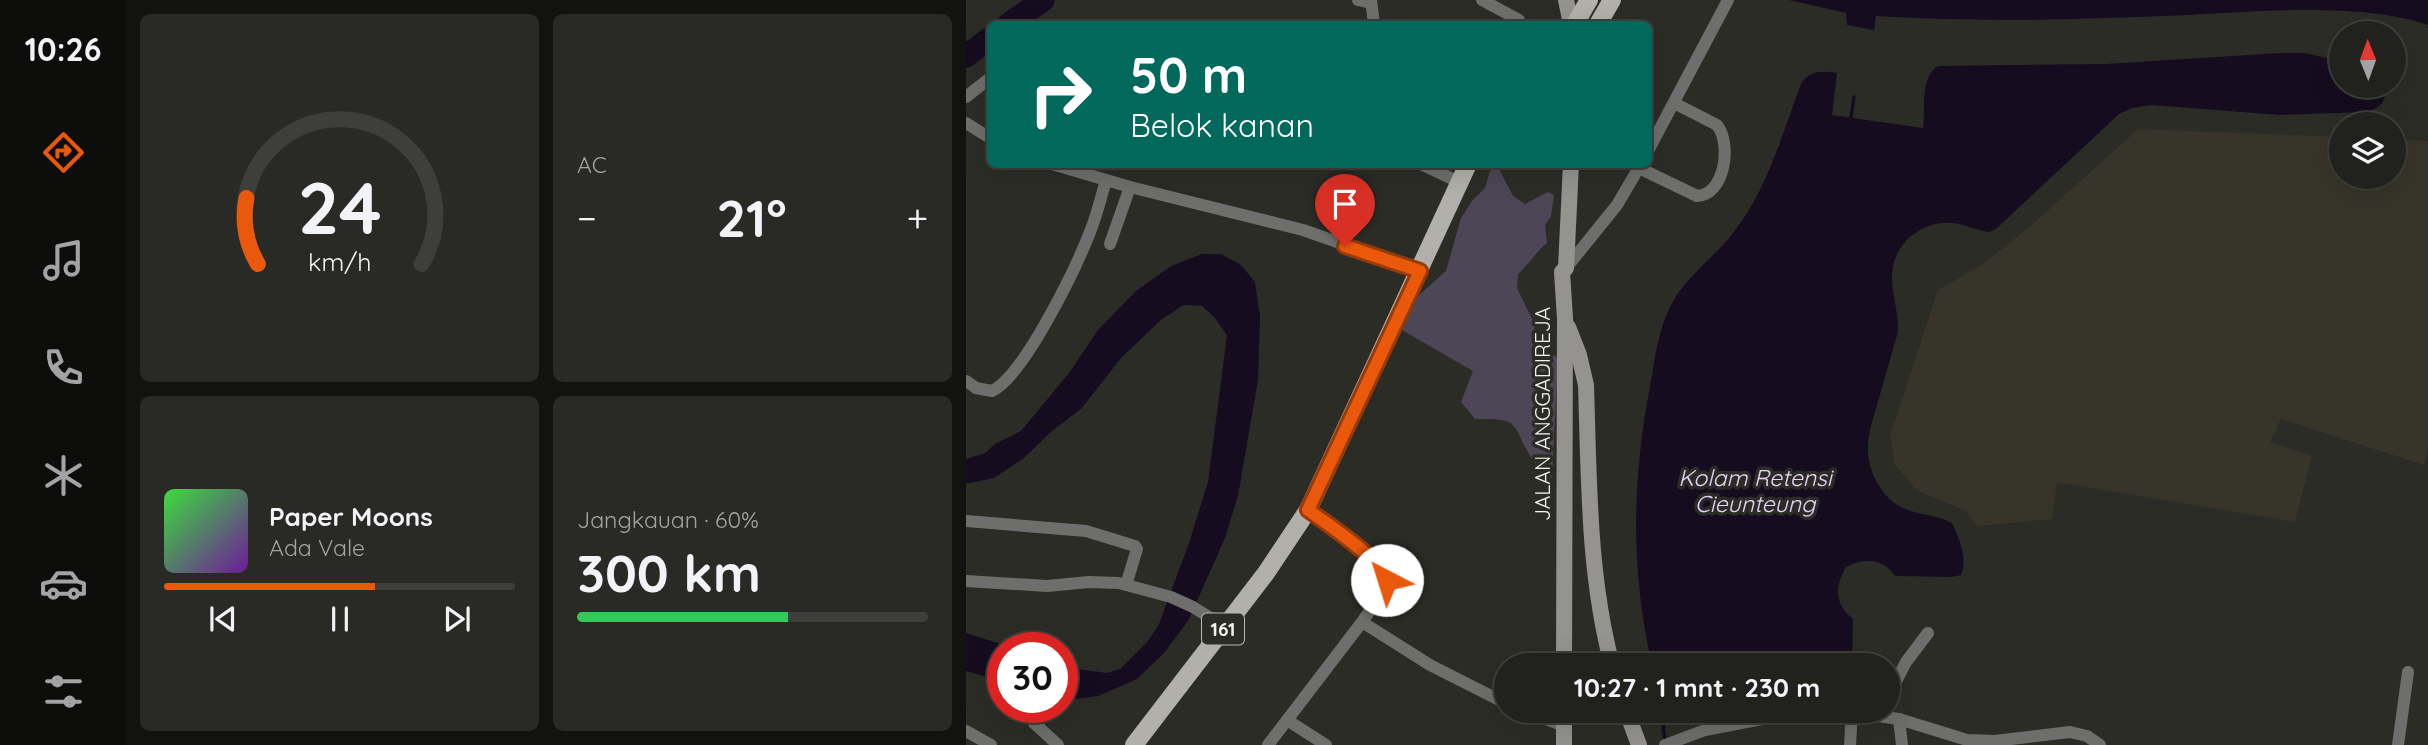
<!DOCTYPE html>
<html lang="id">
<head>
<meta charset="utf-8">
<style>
  body { margin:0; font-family:Quicksand,sans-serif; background:#292926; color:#f1f3f6; height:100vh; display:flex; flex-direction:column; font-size:26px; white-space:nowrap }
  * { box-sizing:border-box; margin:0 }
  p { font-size:23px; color:#a2a3a4 }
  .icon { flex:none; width:38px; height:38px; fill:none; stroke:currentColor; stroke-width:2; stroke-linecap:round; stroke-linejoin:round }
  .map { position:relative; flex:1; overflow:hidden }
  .drawer { display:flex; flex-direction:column; gap:14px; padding:14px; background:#121210; width:840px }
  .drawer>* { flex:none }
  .hud { position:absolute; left:21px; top:21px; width:665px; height:147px; border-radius:10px; box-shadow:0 7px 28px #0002,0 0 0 2px #3e3e3b; background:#00695c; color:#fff; overflow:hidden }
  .needle { width:46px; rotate:359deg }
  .fabs { position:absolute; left:1363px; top:21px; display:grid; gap:14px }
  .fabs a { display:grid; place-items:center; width:77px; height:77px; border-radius:50%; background:#21211d; box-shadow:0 7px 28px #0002,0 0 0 2px #3e3e3b; font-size:35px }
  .speed { position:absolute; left:21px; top:632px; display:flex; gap:14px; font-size:35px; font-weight:700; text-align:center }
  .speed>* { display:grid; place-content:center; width:91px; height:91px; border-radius:50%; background:#21211d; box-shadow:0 7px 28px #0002,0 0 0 2px #3e3e3b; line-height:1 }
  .speed .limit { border:10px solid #d22; background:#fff; color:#111 }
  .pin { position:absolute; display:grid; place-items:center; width:60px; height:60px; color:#fff; margin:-72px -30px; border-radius:50% 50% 50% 0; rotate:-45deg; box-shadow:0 0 7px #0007 }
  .pin .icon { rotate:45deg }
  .me { position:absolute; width:77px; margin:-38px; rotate:320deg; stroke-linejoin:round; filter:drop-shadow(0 0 5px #0008) }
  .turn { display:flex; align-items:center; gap:24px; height:147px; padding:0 28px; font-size:32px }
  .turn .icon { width:91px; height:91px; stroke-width:2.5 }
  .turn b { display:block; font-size:49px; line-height:60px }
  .big { font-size:52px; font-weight:700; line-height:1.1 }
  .drawer .tile { flex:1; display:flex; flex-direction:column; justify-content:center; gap:10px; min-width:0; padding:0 24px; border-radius:10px; background:#292926 }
  .drawer .dial { align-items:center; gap:0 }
  .dial svg { height:182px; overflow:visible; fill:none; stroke:#3e3e3b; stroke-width:7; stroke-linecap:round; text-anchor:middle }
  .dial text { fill:#f1f3f6; stroke:none }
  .song { display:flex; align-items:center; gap:21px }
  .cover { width:84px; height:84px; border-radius:10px; background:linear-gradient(135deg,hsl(120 70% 55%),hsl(280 70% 35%)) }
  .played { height:7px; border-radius:4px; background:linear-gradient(90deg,#ea580c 60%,#3e3e3b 60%) }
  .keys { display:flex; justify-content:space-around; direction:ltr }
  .heat { display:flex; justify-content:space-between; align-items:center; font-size:38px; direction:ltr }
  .charge { height:10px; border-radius:5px; background:linear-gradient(90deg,#34c759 60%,#3e3e3b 0) }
  .drawer .tiles { flex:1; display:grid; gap:14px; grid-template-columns:repeat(2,1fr) }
  .trip { position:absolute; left:528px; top:653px; width:406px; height:70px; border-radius:35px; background:#21211d; box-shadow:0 7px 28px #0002,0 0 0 2px #3e3e3b; font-weight:700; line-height:70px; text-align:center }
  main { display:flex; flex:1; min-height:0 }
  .tab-bar { display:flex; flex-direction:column; width:126px; justify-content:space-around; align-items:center; background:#0d0d0c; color:#a2a3a4 }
  .tab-bar .icon { width:49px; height:49px }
  .tab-bar .selected { color:#ea580c }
  .tab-bar b { font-size:32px; color:#f1f3f6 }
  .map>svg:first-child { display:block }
  .built { fill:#37352a }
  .green { fill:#4d4656 }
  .water { fill:#160c1f }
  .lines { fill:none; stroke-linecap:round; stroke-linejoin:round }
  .stream { stroke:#160c1f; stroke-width:3.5 }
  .river { stroke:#160c1f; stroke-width:23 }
  .street { stroke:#6e6e6c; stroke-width:12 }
  .secondary { stroke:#949390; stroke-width:16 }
  .primary { stroke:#b1b0ab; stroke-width:18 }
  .route-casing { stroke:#983908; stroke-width:18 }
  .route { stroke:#ea580c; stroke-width:12 }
  .labels { text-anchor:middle; stroke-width:7; stroke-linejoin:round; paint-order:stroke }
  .shield { fill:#2c2c27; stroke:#b7b7b3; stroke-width:2 }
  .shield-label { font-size:19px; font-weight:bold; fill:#f3f2ef }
  .street-label { font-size:21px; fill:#f3f2ef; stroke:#2c2c27 }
  .water-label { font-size:23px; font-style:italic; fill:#e6d3fb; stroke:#2c2c27 }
</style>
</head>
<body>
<main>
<nav class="tab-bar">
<b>10:26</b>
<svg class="icon selected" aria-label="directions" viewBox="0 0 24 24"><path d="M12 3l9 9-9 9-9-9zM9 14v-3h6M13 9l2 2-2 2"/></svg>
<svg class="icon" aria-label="music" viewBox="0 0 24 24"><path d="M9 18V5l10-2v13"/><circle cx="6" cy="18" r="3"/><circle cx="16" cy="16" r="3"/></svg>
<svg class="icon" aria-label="phone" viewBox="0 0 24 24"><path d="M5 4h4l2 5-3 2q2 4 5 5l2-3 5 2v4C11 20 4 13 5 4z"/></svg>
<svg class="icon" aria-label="climate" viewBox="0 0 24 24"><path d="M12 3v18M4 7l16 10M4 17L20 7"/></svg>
<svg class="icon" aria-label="car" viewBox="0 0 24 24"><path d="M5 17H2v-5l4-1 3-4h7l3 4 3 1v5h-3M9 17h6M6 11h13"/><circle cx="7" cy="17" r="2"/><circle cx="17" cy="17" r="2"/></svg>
<svg class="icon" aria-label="filters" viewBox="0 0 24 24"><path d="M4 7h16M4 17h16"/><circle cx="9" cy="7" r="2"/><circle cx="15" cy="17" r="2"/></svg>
</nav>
<section class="drawer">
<div class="tiles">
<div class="tile dial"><svg viewBox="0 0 100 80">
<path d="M14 69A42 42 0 1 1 86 69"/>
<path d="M14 69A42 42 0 0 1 9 40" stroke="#ea580c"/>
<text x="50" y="56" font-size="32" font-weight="700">24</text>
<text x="50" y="72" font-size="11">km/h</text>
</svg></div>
<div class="tile"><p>AC</p>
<div class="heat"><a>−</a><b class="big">21°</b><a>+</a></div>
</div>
<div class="tile">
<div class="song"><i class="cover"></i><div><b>Paper Moons</b><p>Ada Vale</p></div></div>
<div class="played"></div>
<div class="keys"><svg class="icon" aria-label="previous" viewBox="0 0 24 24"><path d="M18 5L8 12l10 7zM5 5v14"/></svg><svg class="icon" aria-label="pause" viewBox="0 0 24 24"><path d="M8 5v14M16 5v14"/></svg><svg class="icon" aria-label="next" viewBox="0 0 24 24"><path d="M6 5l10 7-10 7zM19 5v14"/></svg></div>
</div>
<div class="tile"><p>Jangkauan · 60%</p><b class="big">300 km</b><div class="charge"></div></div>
</div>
</section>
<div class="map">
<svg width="1462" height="745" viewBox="0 0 1462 745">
  <rect width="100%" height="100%" fill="#2c2c27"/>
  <!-- built -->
  <polygon class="built" points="1172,129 1375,137 1376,177 1428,177 1428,139 1462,141 1462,446 1458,465 1315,419 1304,442 1346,456 1329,522 1091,482 1086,519 1011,526 999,510 952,491 929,465 924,436 972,290 1014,266 1061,229"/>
  <!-- green -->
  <path class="green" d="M532,167L547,196L559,204L582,192L588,195L585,216L579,225L581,243C570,252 563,264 552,274L551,288L569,325L567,341L592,358L586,478C580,472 570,466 566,459C544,424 558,418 509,419L495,402L507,371L436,330L452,296L480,271L495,218L506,201L519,188L524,171Z"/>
  <!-- water -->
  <g class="water">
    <path d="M823,0H1462V25C1390,0 1277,13 1198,16C1103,20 1006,22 910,16L908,30L881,25L880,13Z"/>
    <path d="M1314,53H1338L1375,61L1376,86H1420C1420,103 1414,109 1398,112L1314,115L1186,105L1166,108L1153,114L1030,229L1023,232C1011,231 999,224 987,223C955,220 925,245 926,278C926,296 933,313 932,332C925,356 918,381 911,405C907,419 902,433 902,447C901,468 913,492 930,504C948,516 968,513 986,523C993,539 1002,558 995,575L986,577L929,576C917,558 898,558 880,567C868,587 869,605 887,619L886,665H686C664,569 666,478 685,381C689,356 693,328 705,305C720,276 748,258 767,233C801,191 816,134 835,84C845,70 854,71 871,73L866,115L957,128C960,108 953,79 972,66L1139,64Z"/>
    <polygon points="236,254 255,254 275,265 289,282 294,316 292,380 272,496 259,538 222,621 198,653 171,679 132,696 110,699 96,696 96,667 141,673 154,669 182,641 193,624 223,543 242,482 261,335 248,317 236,306 218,305 196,319 156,357 115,409 86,431 58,458 28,478 4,483 0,483 0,459 19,453 29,444 55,431 103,373 132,330 170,291 205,266"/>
    <polygon points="0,633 44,647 37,648 37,682 0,671"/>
  </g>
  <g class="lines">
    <!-- stream -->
    <g class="stream">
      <polyline points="885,118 888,97"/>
      <path d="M700,743C697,731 695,721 702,710"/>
    </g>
    <!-- river -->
    <g class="river">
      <polyline points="43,24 77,0"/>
      <polyline points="0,56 24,38"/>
    </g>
    <!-- street -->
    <g class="street">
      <polyline points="392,0 405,3"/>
      <polyline points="405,0 408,24"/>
      <polyline points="516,0 553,20"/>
      <polyline points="0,97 24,78"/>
      <polyline points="0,123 24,138"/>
      <polyline points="682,151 762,0"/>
      <polyline points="86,164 164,187 337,230 454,271"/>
      <polyline points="455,164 493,182"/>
      <path d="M673,168L731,196C759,195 766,144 751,125L708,103"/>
      <polyline points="144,244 164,187"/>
      <polyline points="600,268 651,205 675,164"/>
      <path d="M0,381L10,388L26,391C58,376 110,268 124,232C131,215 135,197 140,180"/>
      <polyline points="0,521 120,531 169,546 171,549 160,585"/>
      <polyline points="0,581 81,586 123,582 153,583 205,597 227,607 259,627"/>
      <polyline points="396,622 464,665 541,704"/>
      <polyline points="922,697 940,662 962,633"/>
      <polyline points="556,710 598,726"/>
      <polyline points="870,710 933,719 1001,740 1029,741 1104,732 1121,736 1134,745"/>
      <polyline points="933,719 936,745"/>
      <polyline points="321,720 360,745"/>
      <polyline points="68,723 92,745"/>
      <polyline points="0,731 25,745"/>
      <polyline points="302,745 396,622 419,589 421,580 419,572 389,545 342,510"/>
      <polyline points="699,745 739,730 844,710"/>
      <polyline points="884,745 886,711"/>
      <polyline points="1432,745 1442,672"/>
    </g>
    <!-- secondary -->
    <g class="secondary">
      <polyline points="600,0 605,24"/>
      <path d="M602,327L613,355L620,385C623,478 622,574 646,665"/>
      <polyline points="598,665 599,318 596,272 600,268 605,164"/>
      <polyline points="660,710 673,745"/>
      <polyline points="598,745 598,710"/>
    </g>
    <!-- primary -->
    <g class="primary">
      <polyline points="609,24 623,0"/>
      <polyline points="632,24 646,0"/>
      <polyline points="168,745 300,573 342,510 502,164"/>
    </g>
  </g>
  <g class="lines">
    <defs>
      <path id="route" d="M379,246L454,271L342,510C360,523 416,560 421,580"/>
    </defs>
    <!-- route casing -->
    <use href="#route" class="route-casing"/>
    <!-- route -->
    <use href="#route" class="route"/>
  </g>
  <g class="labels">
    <!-- shield labels -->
    <rect class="shield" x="236" y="613.5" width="42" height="31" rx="5"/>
    <g class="shield-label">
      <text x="257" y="636">161</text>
    </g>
    <!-- street labels -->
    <g class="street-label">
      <text transform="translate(577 414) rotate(-90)" y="7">JALAN ANGGADIREJA</text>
    </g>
    <!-- water labels -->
    <g class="water-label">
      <text x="789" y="486">Kolam Retensi<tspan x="789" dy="26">Cieunteung</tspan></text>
    </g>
  </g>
</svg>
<div class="fabs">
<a><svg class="needle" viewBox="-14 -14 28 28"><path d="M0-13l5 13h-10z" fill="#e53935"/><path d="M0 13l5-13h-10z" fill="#a2a3a4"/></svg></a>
<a><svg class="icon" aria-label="layers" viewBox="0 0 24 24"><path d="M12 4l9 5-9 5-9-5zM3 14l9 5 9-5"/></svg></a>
</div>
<div class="speed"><div class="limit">30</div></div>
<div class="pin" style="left:379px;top:246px;background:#d93025"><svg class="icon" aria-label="arrive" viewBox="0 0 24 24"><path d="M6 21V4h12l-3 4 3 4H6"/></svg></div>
<svg class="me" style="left:421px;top:580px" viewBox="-20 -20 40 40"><circle r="19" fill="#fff"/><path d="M0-13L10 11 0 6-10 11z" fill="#ea580c"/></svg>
<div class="trip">10:27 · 1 mnt · 230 m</div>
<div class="hud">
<div class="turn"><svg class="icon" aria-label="right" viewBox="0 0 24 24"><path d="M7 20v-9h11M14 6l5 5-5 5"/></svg><div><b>50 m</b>Belok kanan</div></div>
</div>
</div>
</main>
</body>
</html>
